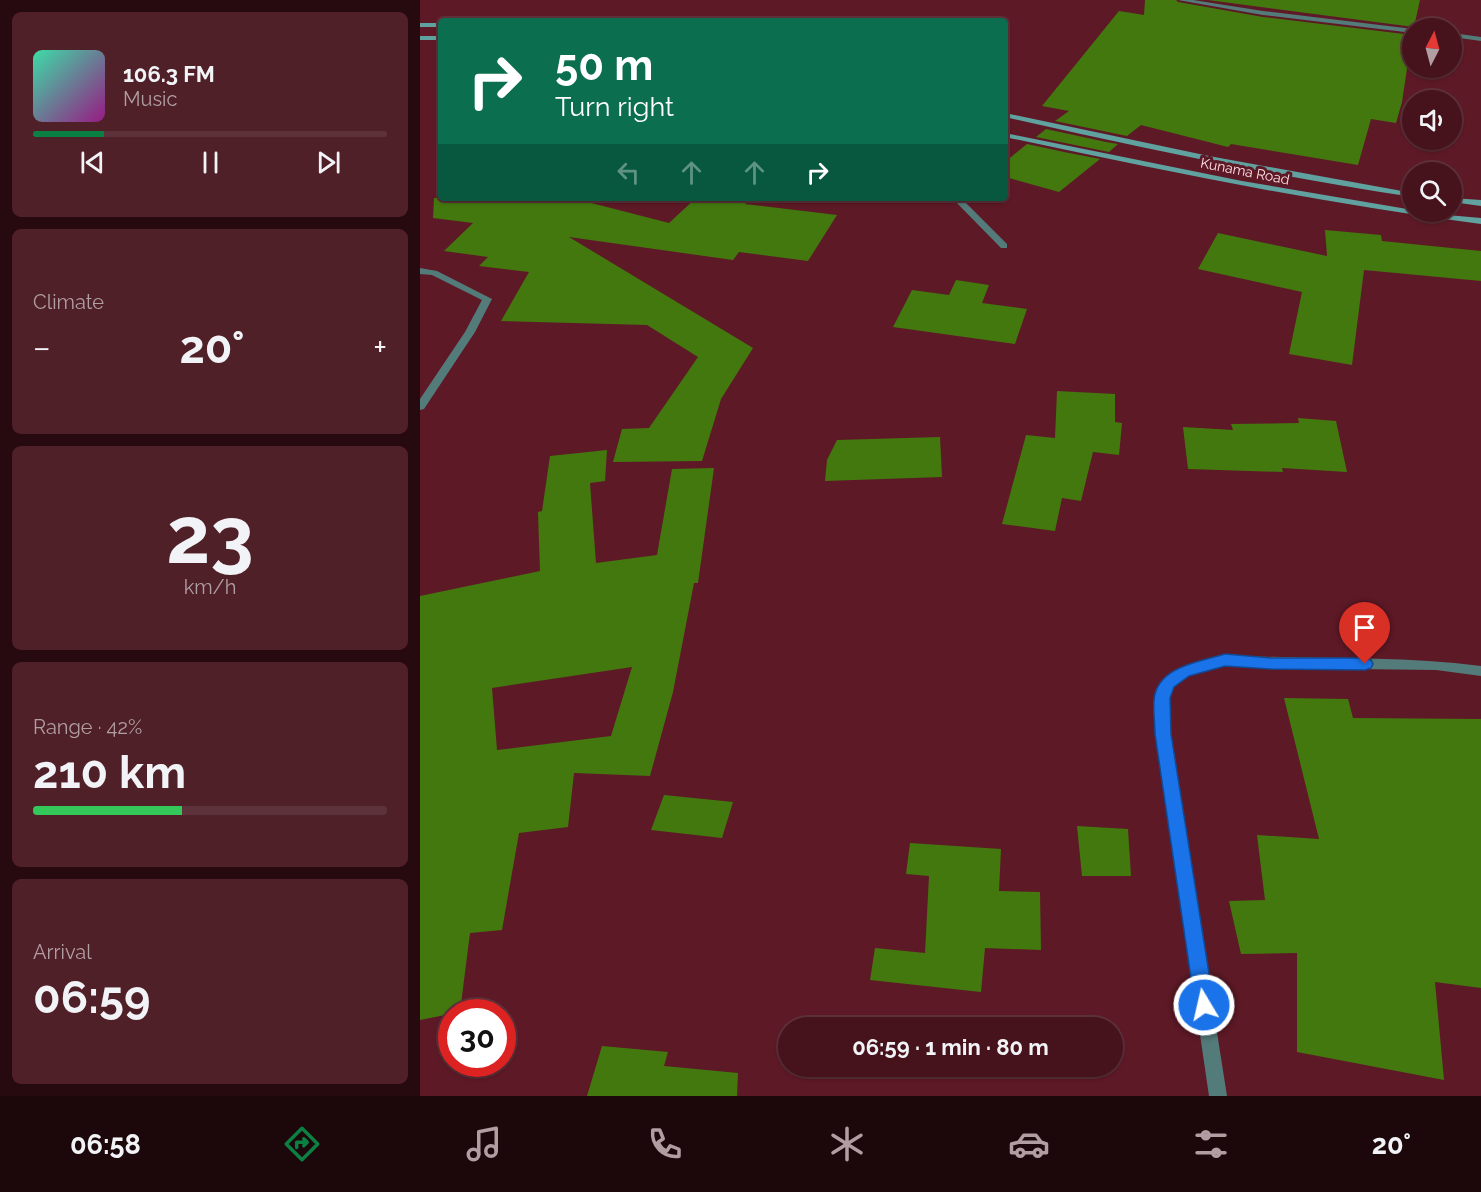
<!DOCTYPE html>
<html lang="en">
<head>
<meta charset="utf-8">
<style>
  body { margin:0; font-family:Raleway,sans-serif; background:#502029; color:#f1f3f6; height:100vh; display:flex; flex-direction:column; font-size:22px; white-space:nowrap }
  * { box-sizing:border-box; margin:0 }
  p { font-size:20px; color:#b09ea3 }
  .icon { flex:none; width:33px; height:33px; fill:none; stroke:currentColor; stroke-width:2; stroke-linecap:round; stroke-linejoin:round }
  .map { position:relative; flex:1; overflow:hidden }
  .details { display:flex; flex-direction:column; gap:12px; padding:12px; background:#260a0f; width:420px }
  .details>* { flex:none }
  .banner { position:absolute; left:18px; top:18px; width:570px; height:183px; border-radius:6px; box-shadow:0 2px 4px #0004,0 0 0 2px #5e323b; background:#0b6e4f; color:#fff; overflow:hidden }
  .needle { width:39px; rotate:6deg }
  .controls { position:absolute; left:982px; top:18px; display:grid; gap:12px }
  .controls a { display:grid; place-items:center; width:60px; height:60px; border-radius:50%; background:#46131c; box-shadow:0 2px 4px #0004,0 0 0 2px #5e323b; font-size:30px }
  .speed { position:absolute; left:18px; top:999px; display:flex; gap:12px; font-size:30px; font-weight:700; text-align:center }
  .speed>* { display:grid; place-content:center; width:78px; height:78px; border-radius:50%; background:#46131c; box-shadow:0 2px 4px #0004,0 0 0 2px #5e323b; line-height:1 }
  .speed .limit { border:9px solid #d22; background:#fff; color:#111 }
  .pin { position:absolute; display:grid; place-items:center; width:51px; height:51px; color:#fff; margin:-62px -26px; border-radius:50% 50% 50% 0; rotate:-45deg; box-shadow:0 0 6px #0007 }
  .pin .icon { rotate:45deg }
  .me { position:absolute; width:66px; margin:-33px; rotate:351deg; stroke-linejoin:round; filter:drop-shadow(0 0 4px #0008) }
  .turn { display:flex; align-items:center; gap:21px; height:126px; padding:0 18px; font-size:27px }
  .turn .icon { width:78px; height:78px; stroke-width:2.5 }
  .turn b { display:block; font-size:42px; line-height:51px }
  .lanes { display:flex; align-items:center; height:57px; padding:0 18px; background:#0003; justify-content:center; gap:30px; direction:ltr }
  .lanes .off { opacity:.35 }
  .big { font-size:45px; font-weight:700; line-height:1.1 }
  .details .tile { flex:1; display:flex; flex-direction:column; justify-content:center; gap:9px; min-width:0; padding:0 21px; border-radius:9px; background:#502029 }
  .details .dial { align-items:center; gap:0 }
  .dial b { font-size:78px; line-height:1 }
  .song { display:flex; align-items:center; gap:18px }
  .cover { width:72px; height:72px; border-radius:9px; background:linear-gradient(135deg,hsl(160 70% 55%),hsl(310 70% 35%)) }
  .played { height:6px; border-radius:3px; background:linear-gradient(90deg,#0b8043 20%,#5e323b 20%) }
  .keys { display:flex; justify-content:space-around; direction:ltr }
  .heat { display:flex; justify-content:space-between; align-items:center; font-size:33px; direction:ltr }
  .charge { height:9px; border-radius:4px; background:linear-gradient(90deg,#34c759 42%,#5e323b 0) }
  .trip { position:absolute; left:358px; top:1017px; width:345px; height:60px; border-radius:30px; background:#46131c; box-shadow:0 2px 4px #0004,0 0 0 2px #5e323b; font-weight:700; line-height:60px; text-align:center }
  .menu { display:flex; height:96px; justify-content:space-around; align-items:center; background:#1c080b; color:#b09ea3 }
  .menu .icon { width:42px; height:42px }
  .menu .current { color:#0b8043 }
  .menu b { font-size:27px; color:#f1f3f6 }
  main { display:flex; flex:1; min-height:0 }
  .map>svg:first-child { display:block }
  .building { fill:#43780f; fill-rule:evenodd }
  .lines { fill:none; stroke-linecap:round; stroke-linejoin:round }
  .minor { fill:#537b7a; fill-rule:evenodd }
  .secondary { fill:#5fa2a0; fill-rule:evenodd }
  .route { fill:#1a73e8; stroke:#114b97; stroke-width:1.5 }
  .labels { text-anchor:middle; stroke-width:6; stroke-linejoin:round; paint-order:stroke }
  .far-street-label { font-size:14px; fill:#fee3e4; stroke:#5e1926 }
</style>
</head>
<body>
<main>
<section class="details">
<div class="tile">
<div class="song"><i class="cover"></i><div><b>106.3 FM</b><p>Music</p></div></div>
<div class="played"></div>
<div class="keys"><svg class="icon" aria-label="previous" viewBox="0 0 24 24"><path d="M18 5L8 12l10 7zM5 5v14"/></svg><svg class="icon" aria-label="pause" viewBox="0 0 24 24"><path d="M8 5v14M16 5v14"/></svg><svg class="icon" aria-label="next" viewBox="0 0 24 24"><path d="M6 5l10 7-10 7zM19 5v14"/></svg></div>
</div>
<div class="tile"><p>Climate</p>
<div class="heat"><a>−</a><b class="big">20°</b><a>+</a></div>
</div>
<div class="tile dial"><b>23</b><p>km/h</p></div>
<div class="tile"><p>Range · 42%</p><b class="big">210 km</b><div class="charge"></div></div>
<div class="tile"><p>Arrival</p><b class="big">06:59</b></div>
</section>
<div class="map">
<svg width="1061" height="1096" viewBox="0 0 1061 1096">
  <rect width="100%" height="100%" fill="#5e1926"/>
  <!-- building -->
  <g class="building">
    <polygon points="725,0 756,0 758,2 843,17 992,35 982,102 976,123 951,119 938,165 811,144 808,147 721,125 707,136 635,121 649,111 622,106 699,11 724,15"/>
    <polygon points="788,0 1000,0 994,27"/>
    <polygon points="626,129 686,142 698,144 689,152 616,137"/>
    <polygon points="607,144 644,152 680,159 639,192 585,177 585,162"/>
    <polygon points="14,198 152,198 249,223 276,198 331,198 325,204 417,215 388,261 319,252 313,260 149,237 333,348 301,399 282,461 193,462 202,429 229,428 278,357 227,325 81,321 109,272 59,266 68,257 24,251 53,223 13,218"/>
    <polygon points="905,230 961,235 962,241 1061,251 1061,281 944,270 932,365 869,354 882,292 778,269 798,233 907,256"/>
    <polygon points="536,280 569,285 562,303 607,309 595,344 473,327 492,290 529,295"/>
    <polygon points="637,391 695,394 695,422 702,423 699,455 673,452 661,501 642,498 635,531 582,524 606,435 635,438"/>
    <polygon points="878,418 916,421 927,472 862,468 863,472 768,469 763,427 813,430 811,424 879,423"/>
    <polygon points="520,437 522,477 405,481 407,460 417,440"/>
    <path d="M187,450L185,481L170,483L176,563L237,555L252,469L294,468L278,583H274L253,692L230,776L154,773L148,827L99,833L82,930L50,933L40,1012L0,1020V596L120,571L118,512L122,511L130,456ZM212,667L191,736L77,750L72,688Z"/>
    <polygon points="864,698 928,699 933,718 1061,719 1061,988 1015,982 1024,1080 877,1052 877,953 821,954 809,901 845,900 837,835 899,839"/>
    <polygon points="244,795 313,802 302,838 231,830"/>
    <polygon points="657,826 708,829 711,876 662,876"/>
    <polygon points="490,843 581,849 579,891 620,892 621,950 565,948 561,992 450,980 455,948 505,953 509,876 486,874"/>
    <polygon points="182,1046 248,1052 244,1066 318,1073 317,1096 167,1096"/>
  </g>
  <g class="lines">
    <!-- minor -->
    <g class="minor">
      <polygon points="758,0 773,0 843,11 993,29 993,33 843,15"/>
      <polygon points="1032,33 1061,37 1061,41 1032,37"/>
      <polygon points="532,198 541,198 587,244 587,248 581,248"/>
      <polygon points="0,268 17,271 72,299 55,332 4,409 0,410 0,399 45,332 62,300 12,275 0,274"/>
      <path d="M805,655C890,660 976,655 1061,666V676L1016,670L851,668L805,665L768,676L753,686L749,698L750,734L807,1096H789L736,734C736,722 733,707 736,696C744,666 779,663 805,655Z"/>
    </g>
    <!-- secondary -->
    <g class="secondary">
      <rect x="0" y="23" width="21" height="4"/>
      <rect x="0" y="36" width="21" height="4"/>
      <path d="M585,113L789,156L993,193V197C856,176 720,148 585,117Z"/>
      <path d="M585,133L822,181L993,210V212L1061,218V224C901,203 743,171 585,137Z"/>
      <polygon points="1032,198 1061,200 1061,206 1032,202"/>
    </g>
  </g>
  <!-- route -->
  <path class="route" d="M805,654L851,658H945L951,660L953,664L951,668L945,670L851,669L805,666L769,676L754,687L750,698L751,734L794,1005L791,1012L784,1015L777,1012L775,1005L735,734C735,723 733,711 734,700C737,666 780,662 805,654Z"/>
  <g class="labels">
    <!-- far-street labels -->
    <g class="far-street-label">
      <text transform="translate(825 171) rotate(11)" y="5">Kunama Road</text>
    </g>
  </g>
</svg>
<div class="controls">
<a><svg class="needle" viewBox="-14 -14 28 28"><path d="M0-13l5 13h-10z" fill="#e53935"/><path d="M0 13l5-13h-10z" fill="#b09ea3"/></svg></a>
<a><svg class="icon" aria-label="sound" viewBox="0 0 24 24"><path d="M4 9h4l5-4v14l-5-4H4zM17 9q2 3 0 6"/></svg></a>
<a><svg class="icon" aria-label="search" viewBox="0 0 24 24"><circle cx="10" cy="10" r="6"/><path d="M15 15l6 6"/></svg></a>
</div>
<div class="speed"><div class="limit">30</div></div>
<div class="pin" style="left:945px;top:664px;background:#d93025"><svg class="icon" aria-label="arrive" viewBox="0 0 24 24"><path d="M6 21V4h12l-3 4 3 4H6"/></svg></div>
<svg class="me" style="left:784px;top:1005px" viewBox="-20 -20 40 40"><circle r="17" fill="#1a73e8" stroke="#fff" stroke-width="3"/><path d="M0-11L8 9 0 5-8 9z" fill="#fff"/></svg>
<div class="trip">06:59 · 1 min · 80 m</div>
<div class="banner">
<div class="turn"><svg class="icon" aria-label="right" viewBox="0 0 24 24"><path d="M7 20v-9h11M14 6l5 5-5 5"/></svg><div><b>50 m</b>Turn right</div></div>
<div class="lanes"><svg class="icon off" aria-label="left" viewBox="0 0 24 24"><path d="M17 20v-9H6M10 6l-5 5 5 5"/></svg><svg class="icon off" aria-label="ahead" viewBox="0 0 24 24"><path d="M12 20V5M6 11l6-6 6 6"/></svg><svg class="icon off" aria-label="ahead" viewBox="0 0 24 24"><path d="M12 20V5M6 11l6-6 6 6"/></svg><svg class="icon" aria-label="right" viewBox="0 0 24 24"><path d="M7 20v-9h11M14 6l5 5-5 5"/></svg></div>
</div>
</div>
</main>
<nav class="menu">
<b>06:58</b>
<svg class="icon current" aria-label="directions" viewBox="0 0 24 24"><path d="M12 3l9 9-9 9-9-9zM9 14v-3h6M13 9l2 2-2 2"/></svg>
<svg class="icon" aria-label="music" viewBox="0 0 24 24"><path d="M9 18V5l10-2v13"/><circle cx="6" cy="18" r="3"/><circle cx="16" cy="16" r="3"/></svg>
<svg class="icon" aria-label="phone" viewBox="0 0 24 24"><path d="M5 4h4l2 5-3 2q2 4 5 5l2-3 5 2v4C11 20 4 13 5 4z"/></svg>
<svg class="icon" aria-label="climate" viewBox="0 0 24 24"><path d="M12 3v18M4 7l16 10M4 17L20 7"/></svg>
<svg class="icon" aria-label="car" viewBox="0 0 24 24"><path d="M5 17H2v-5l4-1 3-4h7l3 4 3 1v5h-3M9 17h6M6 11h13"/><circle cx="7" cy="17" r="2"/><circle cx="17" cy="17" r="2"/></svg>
<svg class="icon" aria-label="filters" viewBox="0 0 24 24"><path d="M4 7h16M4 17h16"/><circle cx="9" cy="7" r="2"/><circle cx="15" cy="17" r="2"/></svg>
<b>20°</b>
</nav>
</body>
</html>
